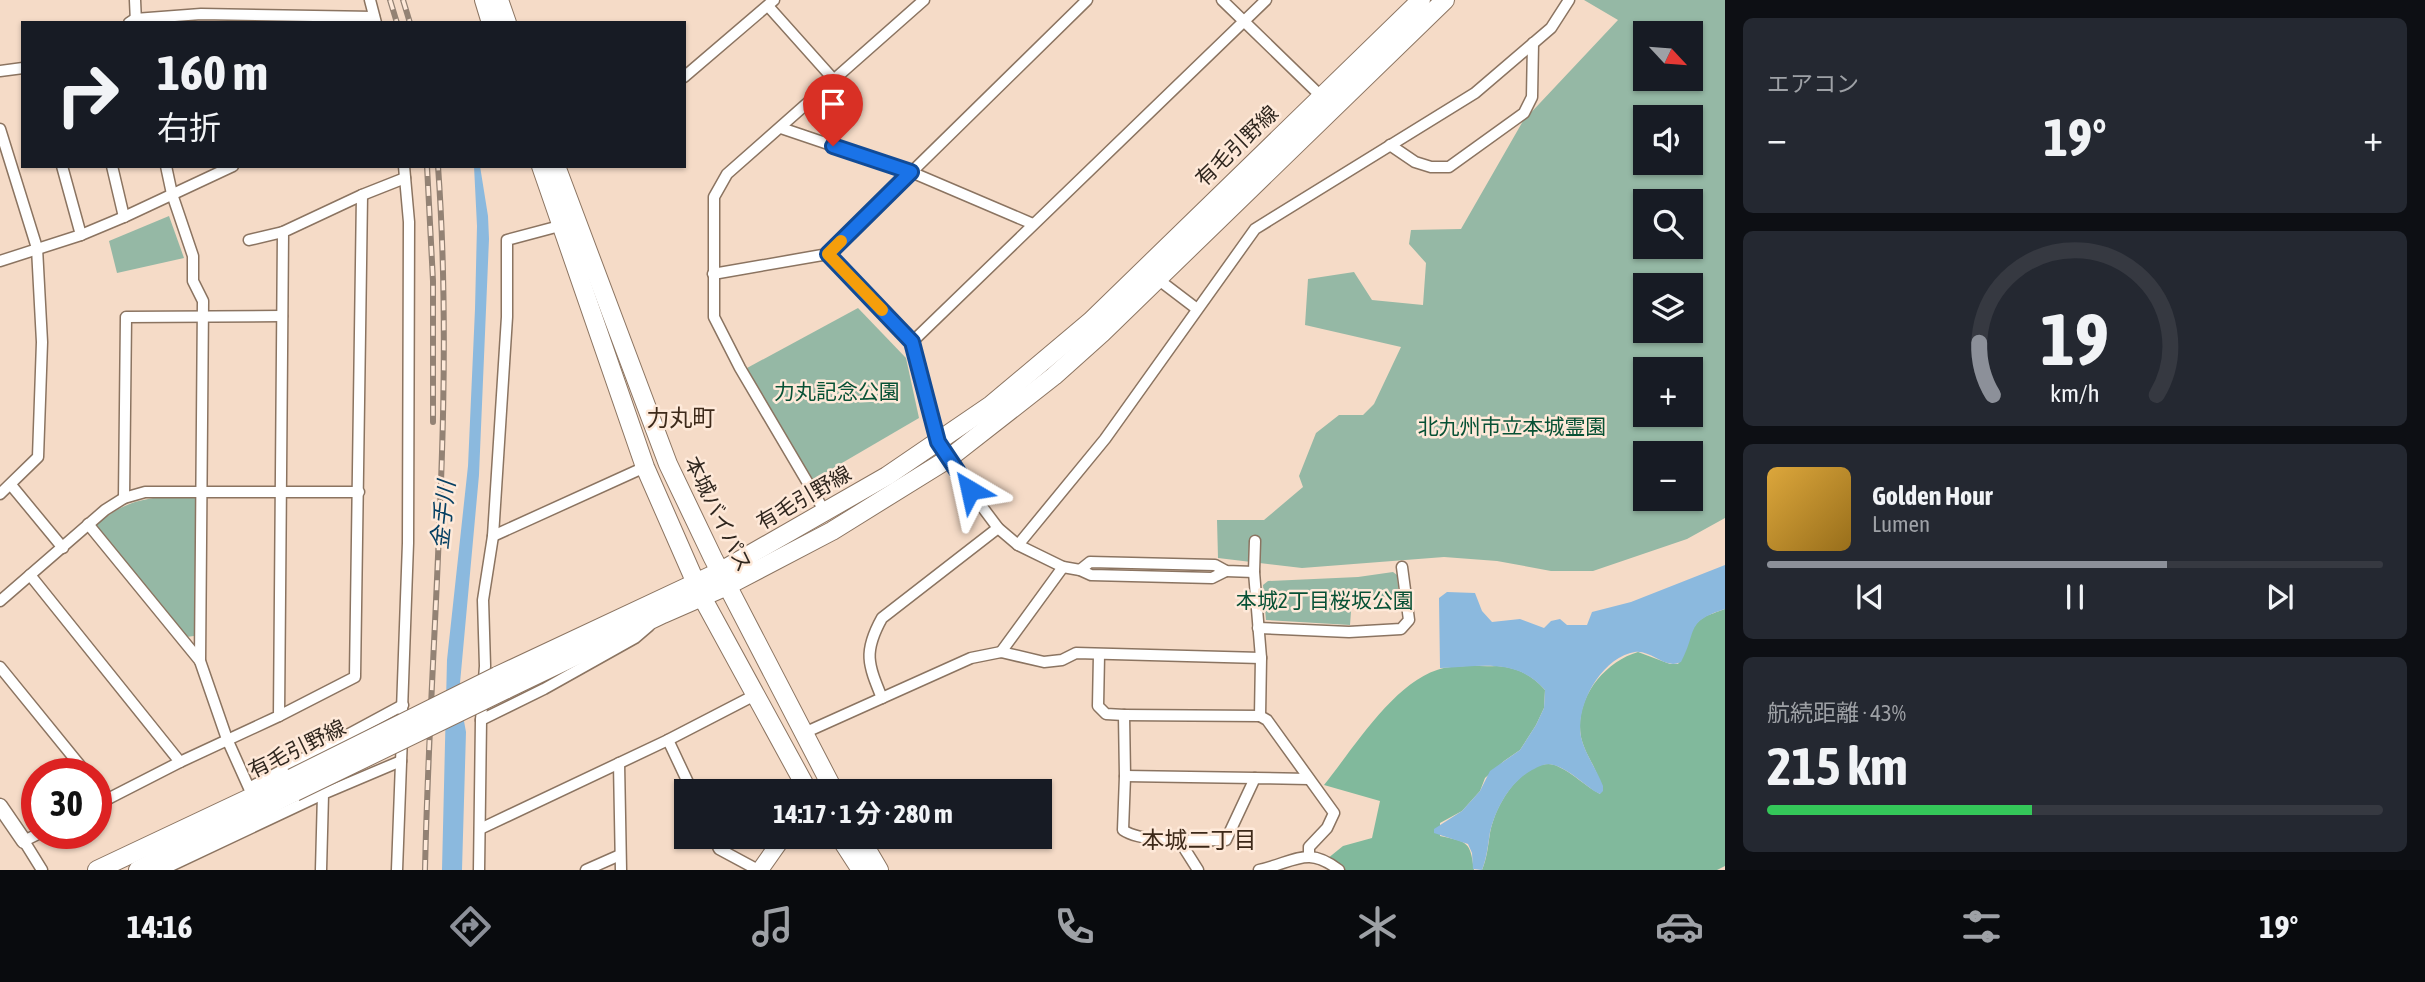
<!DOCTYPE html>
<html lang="ja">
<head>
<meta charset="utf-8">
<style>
  body { margin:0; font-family:"Asap Condensed","Noto Sans JP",sans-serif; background:#242831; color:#f1f3f6; height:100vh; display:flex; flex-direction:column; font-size:26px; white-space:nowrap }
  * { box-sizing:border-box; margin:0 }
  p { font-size:23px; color:#9ea1a6 }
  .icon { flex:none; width:38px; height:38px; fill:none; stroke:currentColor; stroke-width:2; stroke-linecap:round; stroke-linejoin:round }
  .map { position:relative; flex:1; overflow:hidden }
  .sheet { display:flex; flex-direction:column; gap:18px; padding:18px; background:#0d0f14; width:700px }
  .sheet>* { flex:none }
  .hud { position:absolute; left:21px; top:21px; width:665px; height:147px; border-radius:0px; box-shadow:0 2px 5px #0004; background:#171b24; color:#f1f3f6; overflow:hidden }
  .needle { width:46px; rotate:116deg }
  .buttons { position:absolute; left:1633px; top:21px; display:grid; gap:14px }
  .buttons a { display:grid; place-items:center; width:70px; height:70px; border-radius:0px; background:#171b24; box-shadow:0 2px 5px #0004; font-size:35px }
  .speed { position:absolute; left:21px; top:758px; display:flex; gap:14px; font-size:35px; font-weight:700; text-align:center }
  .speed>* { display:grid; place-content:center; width:91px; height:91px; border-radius:50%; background:#171b24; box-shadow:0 2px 5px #0004; line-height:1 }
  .speed .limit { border:10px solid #d22; background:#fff; color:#111 }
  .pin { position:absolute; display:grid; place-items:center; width:60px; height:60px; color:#fff; margin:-72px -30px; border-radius:50% 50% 50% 0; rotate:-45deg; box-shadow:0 0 7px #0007 }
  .pin .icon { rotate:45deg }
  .me { position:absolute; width:77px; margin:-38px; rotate:324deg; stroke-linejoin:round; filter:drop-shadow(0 0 5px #0008) }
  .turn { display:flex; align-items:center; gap:24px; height:147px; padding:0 21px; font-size:32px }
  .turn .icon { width:91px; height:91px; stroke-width:2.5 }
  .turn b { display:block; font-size:49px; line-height:60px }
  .big { font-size:52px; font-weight:700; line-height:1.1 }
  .sheet .card { flex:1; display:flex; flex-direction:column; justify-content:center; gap:10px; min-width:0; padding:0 24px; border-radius:10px; background:#242831 }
  .sheet .dial { align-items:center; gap:0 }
  .dial svg { height:182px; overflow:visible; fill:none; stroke:#363941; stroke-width:7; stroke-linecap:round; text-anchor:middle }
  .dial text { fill:#f1f3f6; stroke:none }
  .song { display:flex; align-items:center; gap:21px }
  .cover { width:84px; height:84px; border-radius:10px; background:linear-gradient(135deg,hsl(40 70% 55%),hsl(40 70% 35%)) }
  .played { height:7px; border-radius:4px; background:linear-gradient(90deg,#8c9099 65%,#363941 65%) }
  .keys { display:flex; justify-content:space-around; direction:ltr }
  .heat { display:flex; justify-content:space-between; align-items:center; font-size:38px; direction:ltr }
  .charge { height:10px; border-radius:5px; background:linear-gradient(90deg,#34c759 43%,#363941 0) }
  .trip { position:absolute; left:674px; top:779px; width:378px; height:70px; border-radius:0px; background:#171b24; box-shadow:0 2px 5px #0004; font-weight:700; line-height:70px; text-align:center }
  .menu { display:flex; height:112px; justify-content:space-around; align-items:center; background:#090b0e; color:#9ea1a6 }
  .menu .icon { width:49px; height:49px }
  .menu .on { color:#8c9099 }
  .menu b { font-size:32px; color:#f1f3f6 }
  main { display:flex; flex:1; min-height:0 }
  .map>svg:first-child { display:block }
  .green { fill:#95b8a5; fill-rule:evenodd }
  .forest { fill:#81b99c }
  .water { fill:#8bb9de }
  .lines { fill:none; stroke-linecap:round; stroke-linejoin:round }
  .minor-casing { stroke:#8b7461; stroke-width:13 }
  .tertiary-casing { stroke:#8b7461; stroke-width:17 }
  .secondary-casing { stroke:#8b7461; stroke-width:18 }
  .primary-casing { stroke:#8b7461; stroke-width:20 }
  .trunk-casing { stroke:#8b7461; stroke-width:20 }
  .minor { stroke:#fff; stroke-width:10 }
  .tertiary { stroke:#fff; stroke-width:14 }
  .secondary { stroke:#fff; stroke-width:16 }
  .primary { stroke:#fff; stroke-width:18 }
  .trunk { stroke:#fff; stroke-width:18 }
  .rail-casing { stroke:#938274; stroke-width:6 }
  .rail { stroke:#fee9d9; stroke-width:3.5; stroke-dasharray:10; stroke-linecap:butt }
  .primary-bridge-casing { stroke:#8b7461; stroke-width:20; stroke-linecap:butt }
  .primary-bridge { stroke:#fff; stroke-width:18 }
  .route-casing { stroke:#114b97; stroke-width:18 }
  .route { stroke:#1a73e8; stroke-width:12 }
  .slow { stroke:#f59e0b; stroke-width:12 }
  .labels { text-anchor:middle; stroke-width:5; stroke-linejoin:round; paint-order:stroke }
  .street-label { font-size:21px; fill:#30271f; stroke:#fee9d9 }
  .park-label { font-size:21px; fill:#075135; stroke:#fee9d9 }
  .neighbourhood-label { font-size:23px; fill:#3d2919; stroke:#fee9d9 }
  .water-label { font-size:23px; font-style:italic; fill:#064063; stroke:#fee9d9 }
</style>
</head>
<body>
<main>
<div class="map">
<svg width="1725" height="870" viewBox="0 0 1725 870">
  <rect width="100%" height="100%" fill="#f5dbc7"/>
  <!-- green -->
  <g class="green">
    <path d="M1584,0H1725V518L1687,539L1593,571H1551L1497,561L1444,557L1302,568L1218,558L1217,520H1264L1303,487L1299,476L1316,433L1339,415H1363L1374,404L1401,347L1305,325L1308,279L1354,272L1372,300L1423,305L1426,263L1409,244L1411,230L1461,229L1523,121L1618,20ZM1645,33H1690V79H1645ZM1645,117H1690V163H1645ZM1645,201H1690V247H1645ZM1645,285H1690V331H1645ZM1645,369H1690V415H1645ZM1645,453H1690V499H1645Z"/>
    <polygon points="169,216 184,258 117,273 109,241"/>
    <polygon points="858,308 906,358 919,418 806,484 747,368"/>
    <path d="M160,497H196L194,636L186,637L95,525C119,507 130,501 160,497Z"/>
    <polygon points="1393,572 1397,575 1399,597 1352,598 1350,625 1266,620 1263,585 1268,581 1358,577"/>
  </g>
  <!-- forest -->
  <g class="forest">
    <path d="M1725,609V866L1717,870H1482C1487,858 1488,846 1490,833C1495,808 1511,780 1534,768C1543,764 1550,762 1559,767C1574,774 1585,786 1600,794C1601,770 1586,759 1581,737C1574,699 1604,662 1638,652L1670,664H1678C1689,651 1687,628 1703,618C1709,614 1718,612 1725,609Z"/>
    <path d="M1497,666C1518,668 1531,674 1545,690L1544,708L1536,725L1520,750L1504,761L1485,778L1480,791L1462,811L1440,823V836C1468,842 1470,841 1474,870H1331L1327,859L1343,846L1372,838L1380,801L1324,785C1353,749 1393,684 1437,670C1455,664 1479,667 1497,666Z"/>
  </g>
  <!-- water -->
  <g class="water">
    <polygon points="474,166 480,166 488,216 489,239 479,475 459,694 466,732 462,870 442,870 447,660 468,466 475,309 477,226"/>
    <path d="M1725,565V609C1684,622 1698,631 1681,662C1665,670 1652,650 1635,652C1602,657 1575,705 1581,737C1585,754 1597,770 1603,786V791L1600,794L1594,791C1583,783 1570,771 1557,766C1547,762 1541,765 1532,770C1510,782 1496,808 1490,832C1488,845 1487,857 1482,870L1473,869L1472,853L1468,844L1434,833V829L1462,811L1480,791L1490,771L1520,750L1536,725L1544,708L1545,690C1516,657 1480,667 1440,668L1439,598L1447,592L1475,593L1482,611L1492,622L1520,619L1544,628L1551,621L1560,619L1567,625H1587L1592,612L1631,602Z"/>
  </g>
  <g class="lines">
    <defs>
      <g id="minor">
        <polyline points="135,0 136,23"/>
        <polyline points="370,0 376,23"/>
        <polyline points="1222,0 1326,101"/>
        <polyline points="768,6 835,81"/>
        <polyline points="129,23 135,19 201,14 374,17"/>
        <polyline points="0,71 23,68"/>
        <polyline points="684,77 774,0"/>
        <polyline points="781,128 911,172 1033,224"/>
        <polyline points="0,129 37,248 42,342 38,457 0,494"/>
        <polyline points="1390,145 1415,162 1431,167 1449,167 1524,113 1532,97 1533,43"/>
        <polyline points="62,166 81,235"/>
        <polyline points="112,166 124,217"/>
        <polyline points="166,166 172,194 193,256 193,281 203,301 200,661 227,739 249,788 403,705"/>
        <polyline points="249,240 283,232"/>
        <polyline points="828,254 912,342 938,442 956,472 998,528 1018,545 1063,567 1080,570 1091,575 1212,578 1226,571"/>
        <polyline points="0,261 81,235 124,217 233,166"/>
        <polyline points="713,274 828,254 1087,0"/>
        <polyline points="1155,277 1197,309"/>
        <polyline points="912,342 1266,0"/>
        <polyline points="11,485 63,548"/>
        <polyline points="124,498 126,317 282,316"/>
        <polyline points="825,512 740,368 714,317 714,197 727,174 924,0"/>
        <polyline points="88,524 200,661"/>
        <polyline points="493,536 645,467"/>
        <polyline points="1255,541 1254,572 1261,658 1260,716 1267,720 1334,813 1327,828 1309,847 1309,856"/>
        <polyline points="1018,545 1105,439 1255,229 1475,93 1551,28 1569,0"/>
        <polyline points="1080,570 1090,562 1215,565 1226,571 1254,572"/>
        <polyline points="30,575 180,762"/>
        <polyline points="0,601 105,510 124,498 145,492 359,492"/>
        <polyline points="1258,628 1349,632 1401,629 1409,620 1402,567"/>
        <polyline points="1001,652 1063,567"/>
        <path d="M1099,655L1098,706L1106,714L1124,715L1125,776L1123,830C1143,844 1201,840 1226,840L1255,778L1309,779"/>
        <polyline points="0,667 87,774"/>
        <path d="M882,698C868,664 863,652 882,618L998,528"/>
        <polyline points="402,710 408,543 409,222 404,166"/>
        <polyline points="1124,715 1260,716"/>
        <polyline points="279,716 355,677 362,195"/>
        <polyline points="481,720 544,689 635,638 649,626"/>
        <polyline points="804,733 971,658 1001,652 1044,662 1062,660 1076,653 1261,658"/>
        <polyline points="668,740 692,791"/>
        <polyline points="619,763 621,870"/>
        <polyline points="1125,776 1255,778"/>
        <polyline points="96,785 108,799"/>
        <polyline points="96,805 180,762 279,716 283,232 362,195 405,178"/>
        <polyline points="480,829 668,740 755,695"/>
        <polyline points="40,833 24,841 42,870"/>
        <polyline points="713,836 719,849 758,870"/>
        <polyline points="1179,840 1198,870"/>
        <polyline points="162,870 323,794"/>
        <polyline points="321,870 323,794 401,761"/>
        <polyline points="397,870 402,736"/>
        <polyline points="479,870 481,720 485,666 483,600 493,536 507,317 507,240 567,224"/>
        <polyline points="586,870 620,855"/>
        <path d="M1259,870C1295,862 1307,845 1339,870"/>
      </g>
      <polyline id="tertiary" points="0,806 24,841"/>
      <polyline id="secondary" points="760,870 784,836"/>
      <g id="primary">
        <polyline points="497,676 721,571 887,476 991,405 1091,321 1421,0"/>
        <polyline points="505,690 663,614 727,586 832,531 948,459 1054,376 1102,333 1445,0"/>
        <polyline points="97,870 292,778"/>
        <polyline points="138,870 295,792"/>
      </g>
      <g id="trunk">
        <polyline points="484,0 491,23"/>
        <polyline points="499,0 507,23"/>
        <polyline points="541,166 645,467 702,597 808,791"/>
        <polyline points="556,166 668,464 713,558 834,791"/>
        <polyline points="839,836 861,870"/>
        <polyline points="859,836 879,870"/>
      </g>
    </defs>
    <!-- minor casing -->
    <use href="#minor" class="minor-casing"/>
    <!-- tertiary casing -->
    <use href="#tertiary" class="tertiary-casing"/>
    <!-- secondary casing -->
    <use href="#secondary" class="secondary-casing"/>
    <!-- primary casing -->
    <use href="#primary" class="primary-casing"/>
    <!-- trunk casing -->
    <use href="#trunk" class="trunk-casing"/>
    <!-- minor -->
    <use href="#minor" class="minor"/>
    <!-- tertiary -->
    <use href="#tertiary" class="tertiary"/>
    <!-- secondary -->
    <use href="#secondary" class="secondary"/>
    <!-- primary -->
    <use href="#primary" class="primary"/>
    <!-- trunk -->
    <use href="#trunk" class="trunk"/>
    <defs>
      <g id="rail">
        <polyline points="390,0 397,23"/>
        <polyline points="403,0 410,23"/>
        <polyline points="427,166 433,281 433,422"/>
        <path d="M425,870C430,635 455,401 438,166"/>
      </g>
    </defs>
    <!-- rail casing -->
    <use href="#rail" class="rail-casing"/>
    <!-- rail -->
    <use href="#rail" class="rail"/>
    <defs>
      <g id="primary-bridge">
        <polyline points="292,778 497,676"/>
        <polyline points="295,792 505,690"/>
      </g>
    </defs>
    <!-- primary-bridge casing -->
    <use href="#primary-bridge" class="primary-bridge-casing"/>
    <!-- primary-bridge -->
    <use href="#primary-bridge" class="primary-bridge"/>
  </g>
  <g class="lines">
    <defs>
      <polyline id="route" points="833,146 911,172 828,254 912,342 938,442 970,490"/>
    </defs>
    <!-- route casing -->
    <use href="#route" class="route-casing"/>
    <!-- route -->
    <use href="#route" class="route"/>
    <!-- slow -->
    <polyline class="slow" points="841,241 828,254 882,310"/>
  </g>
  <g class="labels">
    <!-- street labels -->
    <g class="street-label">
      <text transform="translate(1237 146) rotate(-44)" y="7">有毛引野線</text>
      <text transform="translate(804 498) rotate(-30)" y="7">有毛引野線</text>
      <text transform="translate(718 514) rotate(64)" y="7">本城バイパス</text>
      <text transform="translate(297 749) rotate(-26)" y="7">有毛引野線</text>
    </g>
    <!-- park labels -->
    <g class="park-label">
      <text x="837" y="399">力丸記念公園</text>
      <text x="1512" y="434">北九州市立本城霊園</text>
      <text x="1325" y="608">本城2丁目桜坂公園</text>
    </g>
    <!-- neighbourhood labels -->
    <g class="neighbourhood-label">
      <text x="681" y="426">力丸町</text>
      <text x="1199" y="848">本城二丁目</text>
    </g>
    <!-- water labels -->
    <g class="water-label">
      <text transform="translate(443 515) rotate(-84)" y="8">金手川</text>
    </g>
  </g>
</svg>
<div class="buttons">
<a><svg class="needle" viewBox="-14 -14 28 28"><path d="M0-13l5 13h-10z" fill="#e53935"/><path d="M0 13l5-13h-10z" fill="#9ea1a6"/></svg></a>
<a><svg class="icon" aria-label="sound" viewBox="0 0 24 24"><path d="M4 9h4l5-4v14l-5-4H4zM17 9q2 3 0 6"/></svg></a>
<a><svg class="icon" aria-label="search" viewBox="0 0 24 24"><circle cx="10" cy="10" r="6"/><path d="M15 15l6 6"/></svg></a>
<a><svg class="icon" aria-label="layers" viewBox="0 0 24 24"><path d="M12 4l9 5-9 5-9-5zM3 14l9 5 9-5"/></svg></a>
<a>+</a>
<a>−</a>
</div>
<div class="speed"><div class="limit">30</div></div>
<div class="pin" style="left:833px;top:146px;background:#d93025"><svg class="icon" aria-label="arrive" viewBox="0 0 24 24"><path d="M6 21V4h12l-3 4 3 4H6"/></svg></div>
<svg class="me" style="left:970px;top:490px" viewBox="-20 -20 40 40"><path d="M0-17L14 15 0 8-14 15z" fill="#1a73e8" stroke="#fff" stroke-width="4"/></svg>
<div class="trip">14:17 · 1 分 · 280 m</div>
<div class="hud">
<div class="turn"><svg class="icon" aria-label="right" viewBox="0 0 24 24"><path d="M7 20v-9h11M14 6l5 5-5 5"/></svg><div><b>160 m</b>右折</div></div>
</div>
</div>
<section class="sheet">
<div class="card"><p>エアコン</p>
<div class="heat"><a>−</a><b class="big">19°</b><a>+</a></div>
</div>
<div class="card dial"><svg viewBox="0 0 100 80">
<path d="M14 69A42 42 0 1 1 86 69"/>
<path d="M14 69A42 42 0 0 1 8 46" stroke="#8c9099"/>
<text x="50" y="56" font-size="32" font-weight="700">19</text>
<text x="50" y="72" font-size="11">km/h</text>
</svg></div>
<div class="card">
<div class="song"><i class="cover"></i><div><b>Golden Hour</b><p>Lumen</p></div></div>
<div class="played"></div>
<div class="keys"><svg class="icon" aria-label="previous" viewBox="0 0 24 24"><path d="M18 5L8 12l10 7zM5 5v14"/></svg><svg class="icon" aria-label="pause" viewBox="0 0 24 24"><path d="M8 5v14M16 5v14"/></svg><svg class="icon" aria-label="next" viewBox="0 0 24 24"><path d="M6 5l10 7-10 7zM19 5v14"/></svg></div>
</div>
<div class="card"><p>航続距離 · 43%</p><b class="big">215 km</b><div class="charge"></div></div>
</section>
</main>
<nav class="menu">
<b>14:16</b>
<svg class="icon on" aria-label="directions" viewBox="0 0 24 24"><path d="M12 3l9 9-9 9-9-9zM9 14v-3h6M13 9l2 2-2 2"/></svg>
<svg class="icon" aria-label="music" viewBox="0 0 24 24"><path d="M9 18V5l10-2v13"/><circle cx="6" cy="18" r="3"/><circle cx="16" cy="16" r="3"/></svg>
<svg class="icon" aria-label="phone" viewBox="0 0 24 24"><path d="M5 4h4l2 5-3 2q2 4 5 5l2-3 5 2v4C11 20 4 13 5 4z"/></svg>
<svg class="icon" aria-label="climate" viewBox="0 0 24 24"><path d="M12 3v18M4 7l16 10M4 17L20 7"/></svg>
<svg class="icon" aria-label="car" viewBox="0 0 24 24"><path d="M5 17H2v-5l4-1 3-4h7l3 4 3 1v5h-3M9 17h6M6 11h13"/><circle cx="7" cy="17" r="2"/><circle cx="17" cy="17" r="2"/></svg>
<svg class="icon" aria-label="filters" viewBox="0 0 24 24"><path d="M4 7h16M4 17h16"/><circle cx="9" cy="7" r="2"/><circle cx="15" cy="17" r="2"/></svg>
<b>19°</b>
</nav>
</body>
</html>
